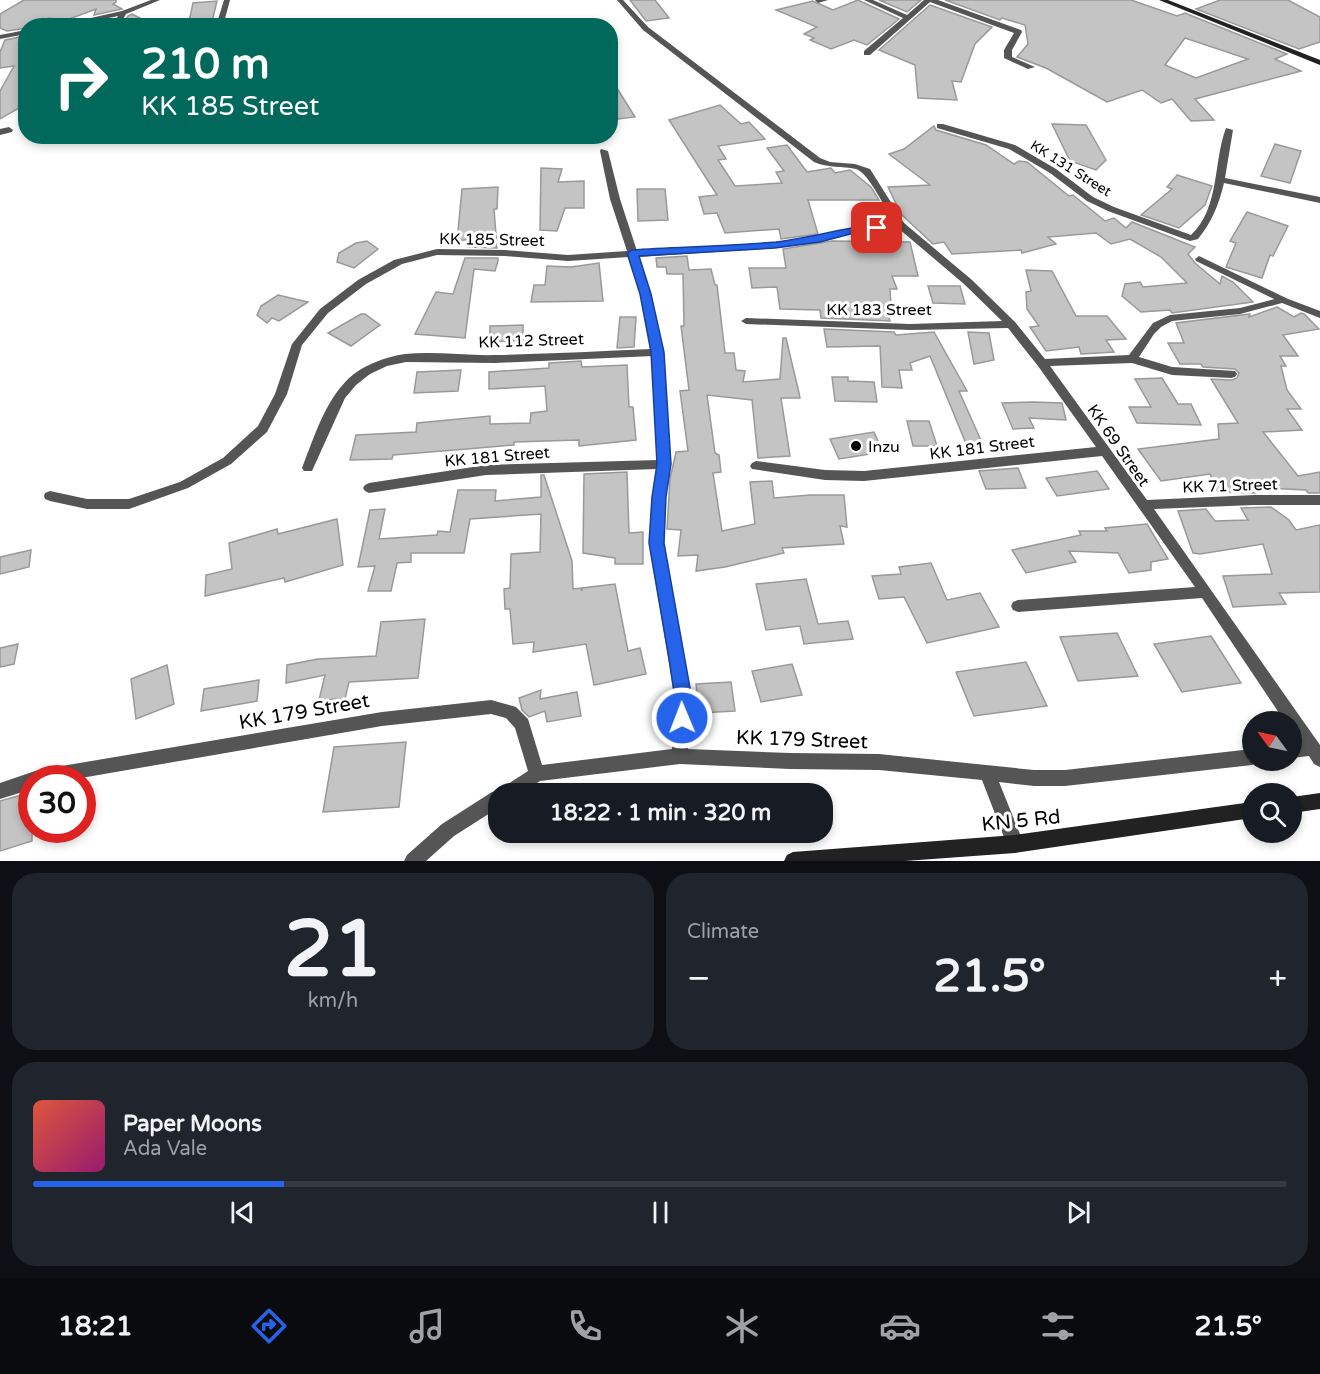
<!DOCTYPE html>
<html lang="en">
<head>
<meta charset="utf-8">
<style>
  body { margin:0; font-family:"Varela Round",sans-serif; background:#20242c; color:#f1f3f6; height:100vh; display:flex; flex-direction:column; font-size:22px; white-space:nowrap }
  * { box-sizing:border-box; margin:0 }
  p { font-size:20px; color:#9ea1a6 }
  .icon { flex:none; width:33px; height:33px; fill:none; stroke:currentColor; stroke-width:2; stroke-linecap:round; stroke-linejoin:round }
  .map { position:relative; height:861px; overflow:hidden }
  .drawer { display:flex; flex-direction:column; gap:12px; padding:12px; background:#0d0f14; flex:1 }
  .drawer>* { flex:none }
  .guide { position:absolute; left:18px; top:18px; width:600px; height:126px; border-radius:24px; box-shadow:0 3px 9px #0003; background:#00695c; color:#fff; overflow:hidden }
  .needle { width:39px; rotate:303deg }
  .controls { position:absolute; left:1242px; top:711px; display:grid; gap:12px }
  .controls a { display:grid; place-items:center; width:60px; height:60px; border-radius:50%; background:#171b24; box-shadow:0 3px 9px #0003; font-size:30px }
  .speed { position:absolute; left:18px; top:765px; display:flex; gap:12px; font-size:30px; font-weight:700; text-align:center }
  .speed>* { display:grid; place-content:center; width:78px; height:78px; border-radius:50%; background:#171b24; box-shadow:0 3px 9px #0003; line-height:1 }
  .speed .limit { border:9px solid #d22; background:#fff; color:#111 }
  .pin { position:absolute; display:grid; place-items:center; width:51px; height:51px; color:#fff; margin:-26px; border-radius:12px; box-shadow:0 3px 9px #0006 }
  .me { position:absolute; width:66px; margin:-33px; rotate:359deg; stroke-linejoin:round; filter:drop-shadow(0 0 4px #0008) }
  .turn { display:flex; align-items:center; gap:21px; height:126px; padding:0 24px; font-size:27px }
  .turn .icon { width:78px; height:78px; stroke-width:2.5 }
  .turn b { display:block; font-size:42px; line-height:51px }
  .big { font-size:45px; font-weight:700; line-height:1.1 }
  .drawer .card { flex:1; display:flex; flex-direction:column; justify-content:center; gap:9px; min-width:0; padding:0 21px; border-radius:24px; background:#20242c }
  .drawer .dial { align-items:center; gap:0 }
  .dial b { font-size:78px; line-height:1 }
  .song { display:flex; align-items:center; gap:18px }
  .cover { width:72px; height:72px; border-radius:9px; background:linear-gradient(135deg,hsl(10 70% 55%),hsl(320 70% 35%)) }
  .played { height:6px; border-radius:3px; background:linear-gradient(90deg,#2563eb 20%,#363941 20%) }
  .keys { display:flex; justify-content:space-around; direction:ltr }
  .heat { display:flex; justify-content:space-between; align-items:center; font-size:33px; direction:ltr }
  .drawer .tiles { flex:1; display:grid; gap:12px; grid-template-columns:1fr 1fr }
  .card:last-child { grid-column:span 2 }
  .trip { position:absolute; left:488px; top:783px; width:345px; height:60px; border-radius:24px; background:#171b24; box-shadow:0 3px 9px #0003; font-weight:700; line-height:60px; text-align:center }
  .menu { display:flex; height:96px; justify-content:space-around; align-items:center; background:#090b0e; color:#9ea1a6 }
  .menu .icon { width:42px; height:42px }
  .menu .active { color:#2563eb }
  .menu b { font-size:27px; color:#f1f3f6 }
  .map>svg:first-child { display:block }
  .building { fill:#c4c4c4; stroke:#999; stroke-width:1.5; fill-rule:evenodd }
  .lines { fill:none; stroke-linecap:round; stroke-linejoin:round }
  .lane { fill:#555; fill-rule:evenodd }
  .street { fill:#555; fill-rule:evenodd }
  .secondary { fill:#222; fill-rule:evenodd }
  .route { fill:#2563eb; stroke:#184099; stroke-width:1.5 }
  .poi-dot { fill:#000; stroke:#fff; stroke-width:2 }
  .labels { text-anchor:middle; stroke-width:6; stroke-linejoin:round; paint-order:stroke }
  .far-street-label { font-size:14px; fill:#000; stroke:#fff }
  .street-label { font-size:16px; fill:#000; stroke:#fff }
  .poi-label { font-size:16px; fill:#000; stroke:#fff; text-anchor:start }
  .near-street-label { font-size:20px; fill:#000; stroke:#fff }
</style>
</head>
<body>
<div class="map">
<svg width="1320" height="861" viewBox="0 0 1320 861">
  <rect width="100%" height="100%" fill="#fff"/>
  <!-- building -->
  <g class="building">
    <polygon points="24,0 116,0 116,2 113,4 122,9 94,15 96,9 64,21 49,18 26,26 26,28 7,31 0,28 0,14"/>
    <polygon points="630,0 655,0 669,18 646,21"/>
    <polygon points="858,0 899,19 867,45 854,40 831,49 810,40 814,38 804,34 817,27 776,10 813,1 833,10"/>
    <polygon points="879,0 921,0 907,12"/>
    <path d="M945,0H1131L1177,16L1185,13L1287,54L1275,59L1301,71L1195,99L1214,120L1191,121L1172,99L1161,103L1142,90L1107,102L1046,68L1017,57L1028,44L1025,25L1002,18L1000,20ZM1185,38L1248,59L1196,78L1165,65Z"/>
    <polygon points="1220,0 1288,0 1320,17 1320,42 1299,49 1196,9"/>
    <polygon points="217,1 211,26 188,26 193,3"/>
    <polygon points="930,5 992,27 975,44 961,82 952,81 957,100 918,98 915,65 879,50"/>
    <polygon points="132,14 155,26 122,26 128,16"/>
    <polygon points="26,36 26,104 0,119 0,91 14,66 0,68 0,52 5,40"/>
    <polygon points="610,77 635,117 610,120"/>
    <polygon points="720,105 741,124 749,122 765,139 718,146 726,159 718,160 735,186 782,183 776,172 784,171 767,148 787,145 807,172 831,168 835,173 850,170 871,187 879,200 808,200 818,234 781,239 779,229 725,233 717,213 704,214 699,197 717,195 669,120"/>
    <polygon points="1052,124 1086,125 1106,160 1096,170 1070,161"/>
    <polygon points="934,126 936,130 986,145 1014,164 1019,161 1027,162 1069,196 1073,195 1105,221 1114,218 1126,228 1132,222 1195,247 1188,254 1195,263 1220,284 1222,276 1233,282 1253,302 1172,313 1170,310 1141,312 1122,296 1125,284 1140,282 1143,287 1187,283 1161,257 1130,239 1111,244 1096,233 1048,237 1056,244 1022,253 1021,250 952,254 944,242 933,244 901,214 888,187 930,185 889,154 904,149"/>
    <polygon points="1275,144 1301,151 1290,183 1261,176"/>
    <polygon points="541,168 562,169 558,182 584,181 584,208 565,208 557,231 540,230"/>
    <polygon points="1177,175 1212,186 1205,205 1179,228 1141,215 1172,189 1167,187"/>
    <polygon points="498,187 497,209 494,209 497,248 468,247 471,239 457,241 462,189"/>
    <polygon points="637,189 665,189 668,220 638,221"/>
    <polygon points="1247,212 1288,226 1273,256 1270,255 1262,278 1226,267 1236,243 1230,241"/>
    <polygon points="367,241 378,249 354,268 337,262 339,253 356,243"/>
    <polygon points="832,241 910,242 918,276 892,276 897,289 890,289 891,305 884,306 890,321 821,318 820,310 780,309 777,287 752,288 749,268 786,268 783,249"/>
    <polygon points="687,256 689,270 711,269 715,285 717,285 725,353 734,353 736,370 745,371 743,382 780,379 783,338 786,338 799,393 800,398 781,398 790,456 758,458 752,400 707,395 715,453 719,455 721,472 713,473 722,531 755,524 750,482 772,481 774,498 810,495 844,495 847,527 840,526 844,544 782,548 784,553 725,567 696,571 698,555 678,556 681,530 667,529 670,479 676,452 688,451 680,391 689,390 681,326 684,326 683,274 667,274 666,267 657,267 656,258"/>
    <polygon points="465,258 498,258 498,261 495,271 474,269 465,338 415,334 436,292 453,294"/>
    <polygon points="599,263 603,301 531,302 534,285 545,285 547,266 571,267"/>
    <polygon points="1026,270 1052,271 1076,316 1107,316 1126,339 1106,340 1114,352 1081,354 1079,347 1046,351 1030,327 1039,326 1027,309 1026,292 1031,291"/>
    <polygon points="928,286 960,286 965,304 933,303"/>
    <polygon points="278,295 308,302 279,321 272,318 267,323 257,315 261,306"/>
    <polygon points="1277,307 1294,317 1301,313 1304,314 1319,329 1283,335 1298,356 1280,356 1286,366 1281,366 1287,390 1301,409 1287,409 1302,430 1263,432 1298,476 1320,472 1320,493 1308,493 1306,490 1247,487 1254,493 1218,492 1210,474 1161,481 1138,449 1219,439 1218,424 1238,423 1211,379 1232,380 1237,378 1239,373 1235,369 1203,367 1201,364 1180,364 1168,343 1184,343 1176,323 1250,314 1249,317"/>
    <polygon points="361,314 365,314 380,325 351,346 328,333"/>
    <polygon points="620,317 636,317 634,347 617,348"/>
    <polygon points="523,325 523,340 490,342 490,326"/>
    <polygon points="824,329 894,332 896,335 934,332 967,391 959,391 983,445 967,446 930,356 910,363 912,370 899,370 902,388 882,387 880,346 827,347"/>
    <polygon points="968,332 989,333 994,360 974,364"/>
    <polygon points="581,361 582,367 627,365 629,407 633,407 636,440 579,446 579,440 514,442 514,445 467,449 393,455 392,459 350,460 356,435 416,432 417,423 490,416 490,424 530,423 531,413 547,411 545,386 489,389 489,372 549,368 549,363"/>
    <polygon points="461,370 458,391 414,393 417,372"/>
    <polygon points="832,377 848,377 848,381 874,382 877,402 835,401"/>
    <polygon points="1162,378 1178,404 1191,404 1201,425 1137,423 1129,407 1151,407 1135,379"/>
    <polygon points="1033,402 1062,403 1066,420 1029,418 1034,428 1013,429 1002,403"/>
    <polygon points="907,421 929,421 937,446 913,446"/>
    <polygon points="874,432 883,452 839,459 830,439"/>
    <polygon points="1018,468 1026,488 986,489 979,471"/>
    <polygon points="1097,471 1109,489 1057,496 1046,478"/>
    <polygon points="627,472 629,533 643,532 643,564 615,564 615,558 583,553 584,474"/>
    <polygon points="541,475 544,475 572,561 573,589 581,588 582,591 582,588 615,584 628,651 640,648 646,674 594,685 586,644 533,652 534,642 513,644 510,609 505,609 504,589 510,588 511,554 540,552 541,514 470,519 464,553 411,553 411,562 397,563 391,591 368,591 375,566 358,567 370,510 385,509 379,539 437,535 438,531 450,532 458,490 496,490 495,501 541,497"/>
    <polygon points="1271,507 1289,520 1296,530 1320,525 1320,592 1279,593 1286,604 1233,607 1223,576 1272,574 1263,544 1200,554 1193,553 1178,511 1206,509 1215,521 1248,520 1241,508"/>
    <polygon points="337,519 343,565 285,582 284,578 205,596 206,575 232,569 229,543 277,529 278,534"/>
    <polygon points="1147,524 1168,559 1151,562 1151,570 1129,573 1118,553 1069,551 1076,562 1026,573 1012,550 1081,535 1079,531 1107,531 1105,528"/>
    <polygon points="31,550 29,567 0,574 0,557"/>
    <polygon points="931,563 947,600 980,593 999,627 927,643 904,597 879,599 872,576 901,574 899,567"/>
    <polygon points="806,579 818,624 848,621 853,639 804,644 800,626 766,630 756,584"/>
    <polygon points="425,619 418,678 349,682 345,699 319,700 325,675 286,683 287,665 318,659 376,656 381,622"/>
    <polygon points="1117,633 1138,676 1078,681 1060,637"/>
    <polygon points="1211,636 1241,683 1182,692 1154,644"/>
    <polygon points="18,644 14,664 0,667 0,648"/>
    <polygon points="1026,662 1047,706 974,716 956,672"/>
    <polygon points="792,664 802,695 761,702 752,671"/>
    <polygon points="167,665 174,704 136,719 131,679"/>
    <polygon points="259,680 257,701 201,711 204,689"/>
    <polygon points="731,682 735,711 699,713 696,684"/>
    <polygon points="541,690 540,699 577,692 581,716 547,722 545,711 529,717 522,710 519,698"/>
    <polygon points="406,742 399,807 323,812 334,747"/>
    <polygon points="32,792 32,841 0,851 0,801"/>
  </g>
  <g class="lines">
    <!-- lane -->
    <polygon class="lane" points="1199,256 1286,298 1288,300 1283,303 1280,302 1196,261 1195,259"/>
    <!-- street -->
    <g class="street">
      <polygon points="151,0 160,0 126,14 119,26 112,26 118,16 71,26 55,26 122,11"/>
      <polygon points="224,0 230,0 223,26 216,26"/>
      <path d="M617,0H623L648,27L820,158L830,162L855,164L870,169L904,223L972,280L1015,322L1045,359L1129,355L1153,323L1170,315L1240,308L1283,297L1320,311V318L1282,303L1240,314L1172,321L1161,327L1154,334L1139,357L1172,367L1235,371L1237,374L1235,377L1231,378L1172,375L1132,363L1050,366L1147,500L1254,495H1320V505H1254L1154,509L1320,745V767L1314,764L1309,756L1292,758V744L1299,742L1292,730V722H1285L1202,598L1018,612L1013,610L1011,606L1013,602L1018,600L1195,587L1102,456L864,481L825,480L752,469L750,466L752,463L756,461L825,470L864,471L1096,447L1038,366L1008,328L910,330L746,324L741,321L746,318L910,324L1002,321L964,284L898,228L854,233L820,242L775,248L639,257L651,294L664,352L670,464L665,497L663,543L691,699L688,749L790,753L879,754L1034,770H1065L1252,749V760H1258V762L1252,765L1065,786H1034L999,782L1024,844L1021,850L1015,853L1009,850L982,780L879,770L790,769L680,764L540,781L521,794H498V808L454,836L426,861H404L407,855L442,824L492,792L499,790L528,771L515,728L506,718L491,714L382,726L81,778H32V789L0,799V783L38,770L382,712L491,700L516,707L528,719L542,765L672,749L675,699L649,543L657,469L486,475L369,493L365,491L363,488L365,485L369,483L486,465L658,460L653,356L495,363L406,362L387,366L370,374L356,385L345,398L312,471H304L302,468C314,438 324,403 348,379C363,365 385,357 405,354C435,351 467,356 497,355C548,354 600,351 652,349L641,294L629,257L568,261L505,256L437,255L402,264L366,284L328,313L302,345L287,394L267,432L231,464L188,488L129,509H87L50,501L45,499L44,496L45,493L50,491L87,499H129L180,482L223,458L258,426L275,394L292,344L320,309L358,280L394,260L437,249L505,250L568,255L627,251L610,199L600,151L601,149L608,151L620,199L637,251L775,242L820,236L854,227L894,223C886,210 869,173 856,169C842,166 828,168 814,162L643,30Z"/>
      <polygon points="815,0 828,0 818,3"/>
      <polygon points="864,0 873,0 907,15 924,0 938,0 1021,30 1022,32 1012,50 1012,57 1035,67 1028,69 1004,58 1004,50 1014,33 930,2 870,55 864,55 864,51 903,18"/>
      <polygon points="26,30 26,34 0,39 0,35"/>
      <path d="M937,124H943L1015,145L1056,169L1093,197L1114,207L1191,235C1220,208 1213,162 1226,128L1233,130L1225,178L1320,197V203L1224,183C1219,204 1212,222 1198,239L1190,241L1108,211L1087,201L1050,173L1009,149L937,128Z"/>
      <polygon points="9,127 13,130 12,132 0,135 0,129"/>
    </g>
    <!-- secondary -->
    <g class="secondary">
      <polygon points="1159,0 1168,0 1320,60 1320,65"/>
      <polygon points="1320,793 1320,809 1292,813 1292,797"/>
      <polygon points="1252,802 1252,818 1015,853 905,861 784,861 787,855 793,852 1015,835"/>
    </g>
  </g>
  <!-- route -->
  <path class="route" d="M877,224L881,225V230L854,233L820,242L775,248L639,256L651,294L664,352L671,464L666,497L664,543L692,699L688,723L682,726L676,723L673,718L675,699L669,659L649,543L652,497L657,464L651,352L640,294L627,253L632,250C680,247 728,246 776,242C810,238 843,228 877,224Z"/>
  <!-- markers -->
  <circle class="poi-dot" cx="856" cy="446" r="6"/>
  <g class="labels">
    <!-- far-street labels -->
    <g class="far-street-label">
      <text transform="translate(1071 168) rotate(32)" y="5">KK 131 Street</text>
    </g>
    <!-- street labels -->
    <g class="street-label">
      <text transform="translate(492 239) rotate(1)" y="6">KK 185 Street</text>
      <text x="879" y="315">KK 183 Street</text>
      <text transform="translate(531 340) rotate(-2)" y="6">KK 112 Street</text>
      <text transform="translate(1119 445) rotate(55)" y="6">KK 69 Street</text>
      <text transform="translate(982 447) rotate(-7)" y="6">KK 181 Street</text>
      <text transform="translate(497 456) rotate(-5)" y="6">KK 181 Street</text>
      <text transform="translate(1230 485) rotate(-2)" y="6">KK 71 Street</text>
    </g>
    <!-- poi labels -->
    <g class="poi-label">
      <text x="868" y="452">Inzu</text>
    </g>
    <!-- near-street labels -->
    <g class="near-street-label">
      <text transform="translate(304 711) rotate(-10)" y="7">KK 179 Street</text>
      <text transform="translate(802 739) rotate(2)" y="7">KK 179 Street</text>
      <text transform="translate(1021 820) rotate(-6)" y="7">KN 5 Rd</text>
    </g>
  </g>
</svg>
<div class="controls">
<a><svg class="needle" viewBox="-14 -14 28 28"><path d="M0-13l5 13h-10z" fill="#e53935"/><path d="M0 13l5-13h-10z" fill="#9ea1a6"/></svg></a>
<a><svg class="icon" aria-label="search" viewBox="0 0 24 24"><circle cx="10" cy="10" r="6"/><path d="M15 15l6 6"/></svg></a>
</div>
<div class="speed"><div class="limit">30</div></div>
<div class="pin" style="left:877px;top:228px;background:#d93025"><svg class="icon" aria-label="arrive" viewBox="0 0 24 24"><path d="M6 21V4h12l-3 4 3 4H6"/></svg></div>
<svg class="me" style="left:682px;top:718px" viewBox="-20 -20 40 40"><circle r="17" fill="#2563eb" stroke="#fff" stroke-width="3"/><path d="M0-11L8 9 0 5-8 9z" fill="#fff"/></svg>
<div class="trip">18:22 · 1 min · 320 m</div>
<div class="guide">
<div class="turn"><svg class="icon" aria-label="right" viewBox="0 0 24 24"><path d="M7 20v-9h11M14 6l5 5-5 5"/></svg><div><b>210 m</b>KK 185 Street</div></div>
</div>
</div>
<section class="drawer">
<div class="tiles">
<div class="card dial"><b>21</b><p>km/h</p></div>
<div class="card"><p>Climate</p>
<div class="heat"><a>−</a><b class="big">21.5°</b><a>+</a></div>
</div>
<div class="card">
<div class="song"><i class="cover"></i><div><b>Paper Moons</b><p>Ada Vale</p></div></div>
<div class="played"></div>
<div class="keys"><svg class="icon" aria-label="previous" viewBox="0 0 24 24"><path d="M18 5L8 12l10 7zM5 5v14"/></svg><svg class="icon" aria-label="pause" viewBox="0 0 24 24"><path d="M8 5v14M16 5v14"/></svg><svg class="icon" aria-label="next" viewBox="0 0 24 24"><path d="M6 5l10 7-10 7zM19 5v14"/></svg></div>
</div>
</div>
</section>
<nav class="menu">
<b>18:21</b>
<svg class="icon active" aria-label="directions" viewBox="0 0 24 24"><path d="M12 3l9 9-9 9-9-9zM9 14v-3h6M13 9l2 2-2 2"/></svg>
<svg class="icon" aria-label="music" viewBox="0 0 24 24"><path d="M9 18V5l10-2v13"/><circle cx="6" cy="18" r="3"/><circle cx="16" cy="16" r="3"/></svg>
<svg class="icon" aria-label="phone" viewBox="0 0 24 24"><path d="M5 4h4l2 5-3 2q2 4 5 5l2-3 5 2v4C11 20 4 13 5 4z"/></svg>
<svg class="icon" aria-label="climate" viewBox="0 0 24 24"><path d="M12 3v18M4 7l16 10M4 17L20 7"/></svg>
<svg class="icon" aria-label="car" viewBox="0 0 24 24"><path d="M5 17H2v-5l4-1 3-4h7l3 4 3 1v5h-3M9 17h6M6 11h13"/><circle cx="7" cy="17" r="2"/><circle cx="17" cy="17" r="2"/></svg>
<svg class="icon" aria-label="filters" viewBox="0 0 24 24"><path d="M4 7h16M4 17h16"/><circle cx="9" cy="7" r="2"/><circle cx="15" cy="17" r="2"/></svg>
<b>21.5°</b>
</nav>
</body>
</html>
